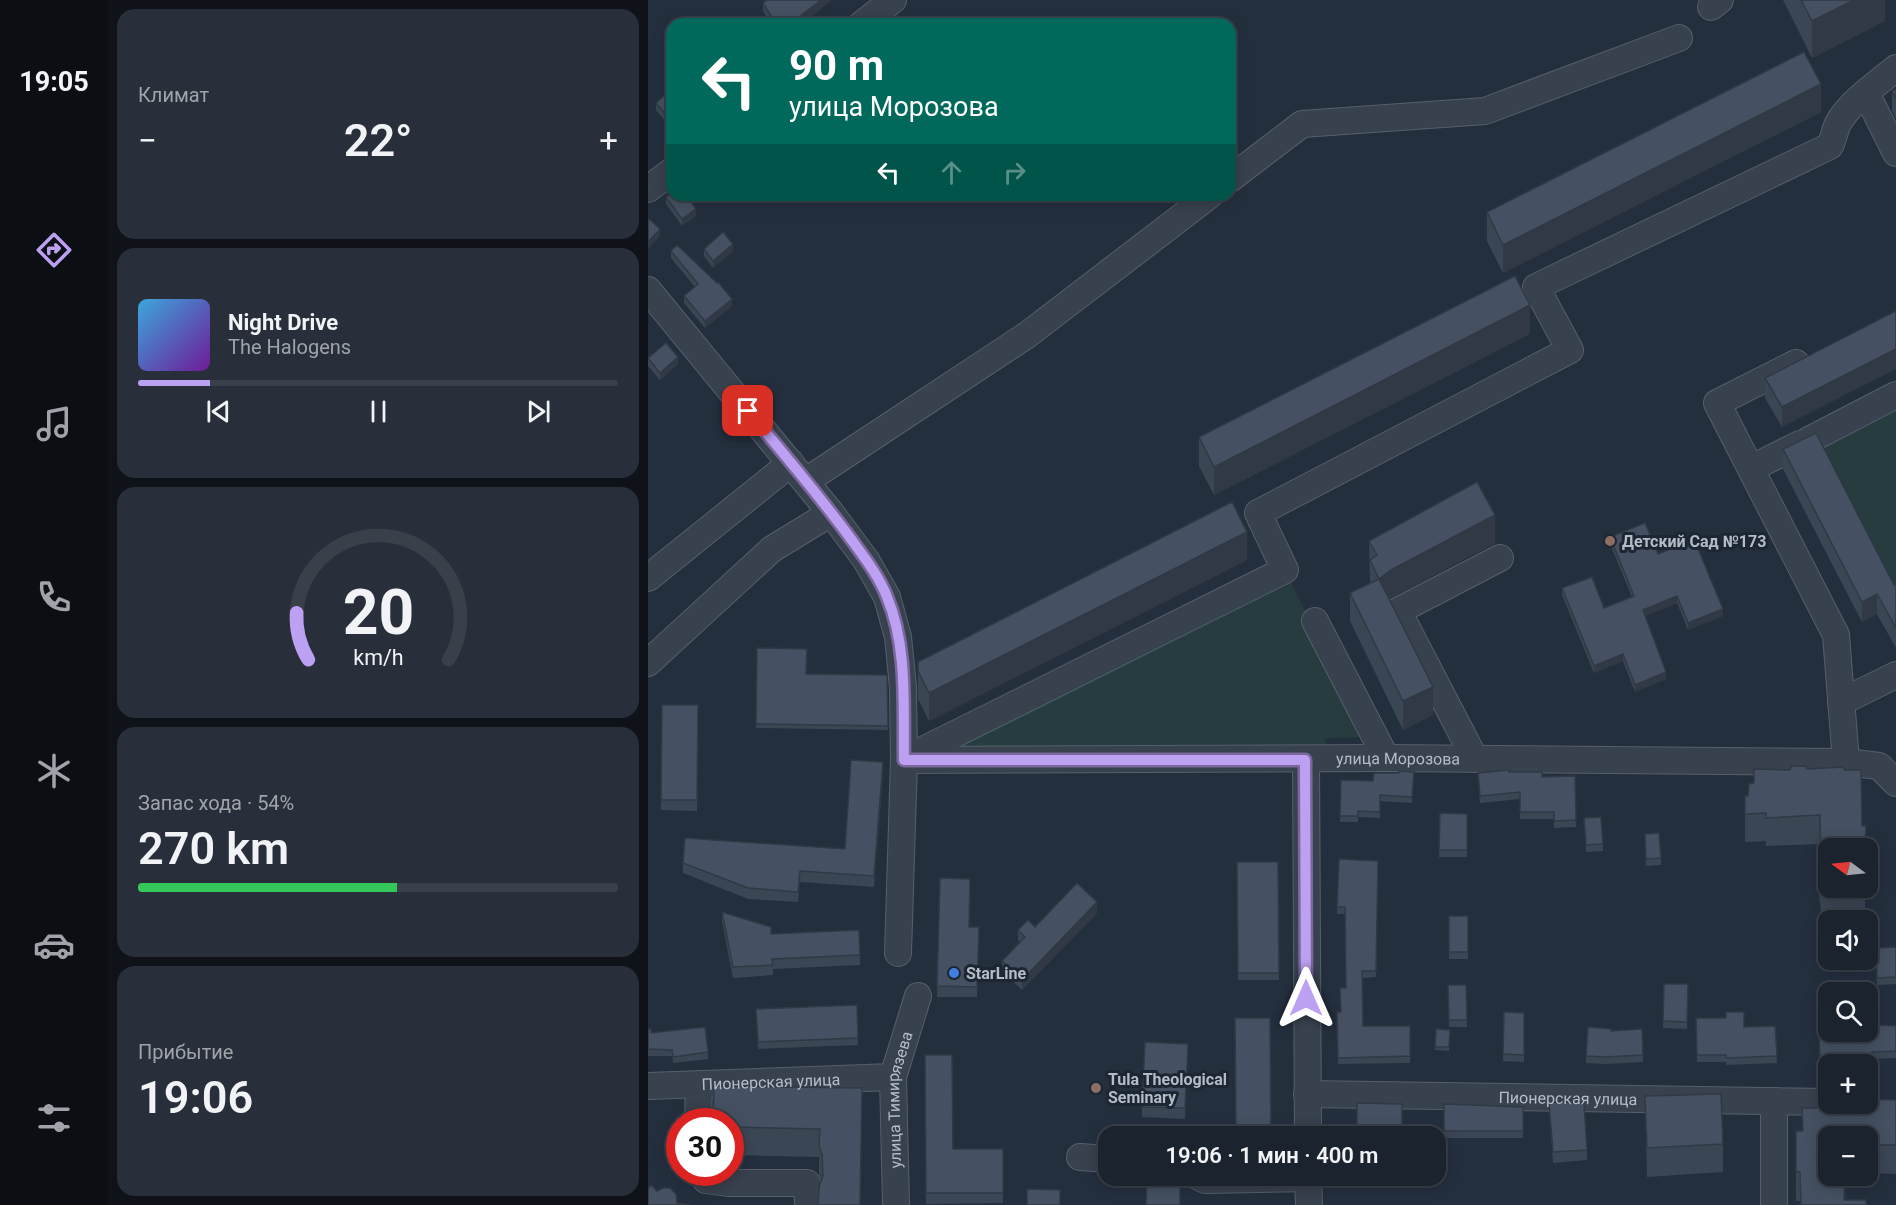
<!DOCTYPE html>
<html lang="ru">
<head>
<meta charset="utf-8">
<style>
  body { margin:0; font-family:Roboto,sans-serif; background:#282f3a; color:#f1f3f6; height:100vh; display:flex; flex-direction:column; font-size:22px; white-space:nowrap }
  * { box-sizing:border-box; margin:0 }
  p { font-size:20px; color:#a0a4aa }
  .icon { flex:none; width:33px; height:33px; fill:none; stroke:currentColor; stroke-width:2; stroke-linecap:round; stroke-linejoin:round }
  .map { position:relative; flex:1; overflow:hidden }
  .panel { display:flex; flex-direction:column; gap:9px; padding:9px; background:#0f1319; width:540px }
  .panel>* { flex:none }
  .top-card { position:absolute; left:18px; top:18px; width:570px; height:183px; border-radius:18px; box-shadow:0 3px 15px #0003,0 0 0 2px #39404a; background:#00695c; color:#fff; overflow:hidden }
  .needle { width:39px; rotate:285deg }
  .buttons { position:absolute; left:1170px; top:838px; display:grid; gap:12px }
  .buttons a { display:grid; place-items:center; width:60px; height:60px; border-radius:12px; background:#1b232e; box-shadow:0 3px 15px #0003,0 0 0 2px #39404a; font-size:30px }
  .speed { position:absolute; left:18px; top:1108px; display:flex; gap:12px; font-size:30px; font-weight:700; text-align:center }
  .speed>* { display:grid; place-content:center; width:78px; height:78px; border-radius:50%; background:#1b232e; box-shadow:0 3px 15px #0003,0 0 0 2px #39404a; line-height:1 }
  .speed .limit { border:9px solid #d22; background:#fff; color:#111 }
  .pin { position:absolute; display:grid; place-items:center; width:51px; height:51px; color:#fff; margin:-26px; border-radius:12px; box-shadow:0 3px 9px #0006 }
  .me { position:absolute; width:66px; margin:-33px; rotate:0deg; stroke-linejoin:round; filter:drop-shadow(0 0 4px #0008) }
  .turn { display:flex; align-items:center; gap:21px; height:126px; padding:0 24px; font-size:27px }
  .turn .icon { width:78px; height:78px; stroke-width:2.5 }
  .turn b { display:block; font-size:42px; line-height:51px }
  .lanes { display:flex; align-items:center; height:57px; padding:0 24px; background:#0003; justify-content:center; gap:30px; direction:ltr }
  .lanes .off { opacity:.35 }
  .big { font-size:45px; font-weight:600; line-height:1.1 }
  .panel .tile { flex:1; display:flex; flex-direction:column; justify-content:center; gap:9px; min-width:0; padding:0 21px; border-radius:18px; background:#282f3a }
  .panel .dial { align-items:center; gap:0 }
  .dial svg { height:156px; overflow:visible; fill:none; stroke:#39404a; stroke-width:7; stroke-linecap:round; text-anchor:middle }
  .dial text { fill:#f1f3f6; stroke:none }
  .song { display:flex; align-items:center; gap:18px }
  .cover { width:72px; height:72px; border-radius:9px; background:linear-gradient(135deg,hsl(200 70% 55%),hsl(280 70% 35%)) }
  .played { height:6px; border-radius:3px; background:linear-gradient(90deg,#bca0f2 15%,#39404a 15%) }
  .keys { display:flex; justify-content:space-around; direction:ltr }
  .heat { display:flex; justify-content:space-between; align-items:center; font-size:33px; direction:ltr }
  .charge { height:9px; border-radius:4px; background:linear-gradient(90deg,#34c759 54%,#39404a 0) }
  .trip { position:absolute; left:450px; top:1126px; width:348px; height:60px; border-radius:18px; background:#1b232e; box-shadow:0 3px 15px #0003,0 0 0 2px #39404a; font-weight:600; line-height:60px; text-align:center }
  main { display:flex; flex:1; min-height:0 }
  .menu { display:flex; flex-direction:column; width:108px; justify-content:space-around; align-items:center; background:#0b0e12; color:#a0a4aa }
  .menu .icon { width:42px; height:42px }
  .menu .selected { color:#bca0f2 }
  .menu b { font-size:27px; color:#f1f3f6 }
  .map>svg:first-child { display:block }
  .green { fill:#263c3f }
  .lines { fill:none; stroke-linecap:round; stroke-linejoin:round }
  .minor-casing { stroke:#565f6c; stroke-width:28 }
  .minor { stroke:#38414e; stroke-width:26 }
  .wall { fill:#3b4654 }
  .shaded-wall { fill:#303945 }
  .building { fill:#455162; stroke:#303945; stroke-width:1.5 }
  .route-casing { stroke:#7a689d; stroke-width:15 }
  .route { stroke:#bca0f2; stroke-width:10 }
  .education-dot { fill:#8d6e63; stroke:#1d2633; stroke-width:2 }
  .shop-dot { fill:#3f7fe0; stroke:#1d2633; stroke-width:2 }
  .labels { text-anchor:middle; stroke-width:6; stroke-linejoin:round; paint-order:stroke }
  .poi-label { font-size:16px; font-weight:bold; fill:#b4bcc9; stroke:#1d2633; text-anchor:start }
  .street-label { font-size:16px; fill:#b4bcc9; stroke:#1d2633 }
</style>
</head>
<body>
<main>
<nav class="menu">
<b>19:05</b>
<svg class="icon selected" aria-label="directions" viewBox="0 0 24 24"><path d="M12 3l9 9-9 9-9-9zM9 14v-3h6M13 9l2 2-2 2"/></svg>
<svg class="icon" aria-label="music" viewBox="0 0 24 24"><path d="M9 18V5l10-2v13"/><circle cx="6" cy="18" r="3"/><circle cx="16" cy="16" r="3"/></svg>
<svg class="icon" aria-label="phone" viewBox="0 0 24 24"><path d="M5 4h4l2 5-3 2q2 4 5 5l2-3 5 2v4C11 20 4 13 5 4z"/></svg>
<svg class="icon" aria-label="climate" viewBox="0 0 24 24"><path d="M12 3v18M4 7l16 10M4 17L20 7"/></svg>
<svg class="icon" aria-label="car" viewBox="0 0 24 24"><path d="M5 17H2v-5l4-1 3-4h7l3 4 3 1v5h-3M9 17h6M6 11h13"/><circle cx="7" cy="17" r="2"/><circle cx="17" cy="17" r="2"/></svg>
<svg class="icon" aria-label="filters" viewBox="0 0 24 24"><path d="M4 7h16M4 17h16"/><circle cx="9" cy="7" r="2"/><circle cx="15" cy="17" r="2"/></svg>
</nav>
<section class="panel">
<div class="tile"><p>Климат</p>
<div class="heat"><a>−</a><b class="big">22°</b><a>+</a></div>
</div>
<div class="tile">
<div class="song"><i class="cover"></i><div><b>Night Drive</b><p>The Halogens</p></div></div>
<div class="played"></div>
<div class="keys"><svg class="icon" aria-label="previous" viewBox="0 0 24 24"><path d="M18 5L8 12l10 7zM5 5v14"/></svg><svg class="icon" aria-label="pause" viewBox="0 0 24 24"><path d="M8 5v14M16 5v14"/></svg><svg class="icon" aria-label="next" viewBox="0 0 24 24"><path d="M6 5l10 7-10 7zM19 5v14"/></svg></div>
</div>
<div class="tile dial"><svg viewBox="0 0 100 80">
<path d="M14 69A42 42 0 1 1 86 69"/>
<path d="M14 69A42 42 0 0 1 8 45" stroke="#bca0f2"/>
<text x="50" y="56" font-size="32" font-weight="700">20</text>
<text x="50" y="72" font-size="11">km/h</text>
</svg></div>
<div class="tile"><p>Запас хода · 54%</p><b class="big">270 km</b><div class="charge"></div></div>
<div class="tile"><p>Прибытие</p><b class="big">19:06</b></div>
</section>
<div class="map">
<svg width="1248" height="1205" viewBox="0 0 1248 1205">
  <rect width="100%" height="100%" fill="#242f3e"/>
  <!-- green -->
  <g class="green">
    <polygon points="1248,405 1248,590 1174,443"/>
    <polygon points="640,577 722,737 677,738 679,752 288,754"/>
  </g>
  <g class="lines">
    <defs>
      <g id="minor">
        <polyline points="1063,7 1072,0"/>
        <polyline points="214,24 245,0"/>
        <polyline points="1218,93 1248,153"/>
        <polyline points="582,179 654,124 837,111 1031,38"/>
        <polyline points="0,189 24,171"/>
        <polyline points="0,290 183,513 218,560 239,597 250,637 255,687 256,760 250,953"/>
        <polyline points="1161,440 1248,395"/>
        <polyline points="1104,468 1152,444"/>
        <polyline points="157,480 164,477 379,335 562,195"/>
        <polyline points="0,578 143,463"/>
        <polyline points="667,621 738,758"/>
        <polyline points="0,663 124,549 183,513"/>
        <polyline points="1193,702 1248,675"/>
        <path d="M261,757L637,570L610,513L922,350L888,287L1182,146C1186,138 1187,127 1192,120C1205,100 1230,83 1248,68"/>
        <polyline points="827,759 750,611 852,558"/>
        <path id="s1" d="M256,760L738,758L1198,762L1188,635L1069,403L1148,363"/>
        <polyline points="658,760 660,1137"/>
        <polyline points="1198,762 1231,766 1248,783"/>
        <path id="s2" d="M0,1086L245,1077"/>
        <path id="s3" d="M659,1094L1180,1102"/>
        <polyline points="50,1122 51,1085"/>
        <polyline points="432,1157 460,1159"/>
        <polyline points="54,1173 58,1180 80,1183 159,1183 160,1205"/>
        <polyline points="549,1176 557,1180 660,1178"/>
        <polyline points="660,1176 661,1205"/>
        <path id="s4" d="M248,1205L245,1077L270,996"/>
        <polyline points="1126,1205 1126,1101"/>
      </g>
    </defs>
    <!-- minor casing -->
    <use href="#minor" class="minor-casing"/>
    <!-- minor -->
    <use href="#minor" class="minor"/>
  </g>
  <!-- wall -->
  <g class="wall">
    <polygon points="183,0 154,24 123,24 115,11 115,3"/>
    <polygon points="1135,0 1237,0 1237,21 1164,58"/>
    <polygon points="24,57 24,70 21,66 21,59"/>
    <polygon points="24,88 24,129 8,110 8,103"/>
    <polygon points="1248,89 1248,119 1244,111 1244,91"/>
    <polygon points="1173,112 855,273 839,241 839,212"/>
    <polygon points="18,197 48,216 34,226 18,204"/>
    <polygon points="56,249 85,251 65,268 56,256"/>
    <polygon points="23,251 69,283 84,306 57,328 36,303 36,296 47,287 23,258"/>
    <polygon points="1248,311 1134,427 1117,398 1117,378"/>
    <polygon points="882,334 566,495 551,466 551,437"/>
    <polygon points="0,358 30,364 12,380 0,366"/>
    <polygon points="1135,449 1246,585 1248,584 1248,648 1229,614 1214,622 1135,469"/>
    <polygon points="962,537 1010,554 1075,616 1040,630 1029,603 997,616 1018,679 987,692 975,661 946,673 914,595 914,588 956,608 984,597 962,544"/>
    <polygon points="721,541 847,543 741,599 785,715 755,730 702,621 702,593 722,583"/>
    <polygon points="599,560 281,721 270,699 270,662"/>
    <polygon points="109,648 158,674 239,675 240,730 108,728"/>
    <polygon points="14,705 50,705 49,811 13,810"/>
    <polygon points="1159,769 1180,849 1180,888 1217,888 1217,913 1203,913 1203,917 1191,917 1189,913 1173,913 1171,894 1171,866 1173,865 1172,844 1118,846 1118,841 1097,842 1097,796 1100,796 1106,783 1142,770"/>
    <polygon points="766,772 764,803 732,801 732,818 710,817 710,822 692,822 693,780 725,781 751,773"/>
    <polygon points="861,772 894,777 927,776 928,827 906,828 906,819 872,819 872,799 832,803 830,773"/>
    <polygon points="235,773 226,887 152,882 150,902 100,899 35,873 35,863 197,849"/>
    <polygon points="792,813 819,814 819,857 791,857"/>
    <polygon points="936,818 955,844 955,851 938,852"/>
    <polygon points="997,834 1013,858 1013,865 998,866"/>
    <polygon points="691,859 730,861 728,977 714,978 715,1026 762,1026 762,1063 690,1064 689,1012 693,1012 692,988 698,988 697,914 689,914"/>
    <polygon points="589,862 630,862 631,980 590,980"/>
    <polygon points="292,878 321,927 331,927 329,997 289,997"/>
    <polygon points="74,912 123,934 212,955 212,965 125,969 125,975 85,978 74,922"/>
    <polygon points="449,913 374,990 354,971 354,961 372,942 370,941 370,930"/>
    <rect x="801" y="916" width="19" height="43"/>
    <polygon points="1248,947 1248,984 1229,985 1228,948"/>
    <polygon points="1016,984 1040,984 1039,1029 1015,1028"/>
    <polygon points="800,985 818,985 819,1027 801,1027"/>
    <polygon points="209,1005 210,1045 110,1049 108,1009"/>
    <polygon points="856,1012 876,1013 876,1062 855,1061"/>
    <polygon points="1048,1018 1096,1027 1127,1026 1129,1063 1078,1065 1078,1062 1049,1062"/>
    <polygon points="1228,1025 1248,1026 1248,1058 1224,1059 1224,1067 1220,1067 1220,1065 1180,1065 1180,1069 1172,1069 1171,1036 1212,1034"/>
    <polygon points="0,1029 3,1033 60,1052 60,1059 25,1063 24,1056 0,1056"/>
    <polygon points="788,1029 802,1030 801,1051 787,1050"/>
    <polygon points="963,1031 995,1055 995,1062 957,1064 938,1063 938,1056"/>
    <polygon points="540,1044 537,1119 494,1117 494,1107"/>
    <polygon points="277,1055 305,1149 355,1149 355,1203 278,1204"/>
    <polygon points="997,1096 1075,1144 1075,1172 999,1177"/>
    <polygon points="1248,1100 1248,1174 1220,1173 1220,1137 1180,1137 1180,1176 1198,1176 1197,1200 1148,1201 1148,1131 1154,1131 1169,1108 1180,1104"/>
    <polygon points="901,1102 939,1150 939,1160 905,1163"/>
    <polygon points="709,1103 754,1104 754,1137 709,1137"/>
    <polygon points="796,1104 875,1107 875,1138 796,1138"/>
    <polygon points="214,1117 173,1180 171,1175 171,1157 82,1155 82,1122"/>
  </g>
  <!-- shaded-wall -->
  <g class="shaded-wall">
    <polygon points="173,0 183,0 153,24 150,18"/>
    <polygon points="1206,0 1237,0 1237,21 1164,58 1164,21"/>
    <polygon points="1173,84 1173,112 855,273 855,245"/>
    <polygon points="48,209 48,216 34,226 34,219"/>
    <polygon points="12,229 12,236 0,249 0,242"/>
    <polygon points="85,244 85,251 65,268 65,261"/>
    <polygon points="84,299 84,306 57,328 57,321"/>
    <polygon points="882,305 882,334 566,495 566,467"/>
    <polygon points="1248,349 1248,369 1134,427 1134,407"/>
    <polygon points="30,357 30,364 12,380 12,373"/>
    <polygon points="847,515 847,543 743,598 731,607 731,579 743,570"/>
    <polygon points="599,532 599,560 281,721 281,693"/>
    <polygon points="1229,594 1229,614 1214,622 1214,602"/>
    <polygon points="1029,596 1029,603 995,617 995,610"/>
    <polygon points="1075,609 1075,616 1040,630 1040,623"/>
    <polygon points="975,654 975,661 946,673 946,666"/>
    <polygon points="1018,672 1018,679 987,692 987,685"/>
    <polygon points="785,687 785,715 755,730 755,701"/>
    <polygon points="235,762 235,773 226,887 226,876"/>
    <polygon points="449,902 449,913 374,990 374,980"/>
    <polygon points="1197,1176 1198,1176 1197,1205 1196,1205"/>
  </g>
  <!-- building -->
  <g class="building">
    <polygon points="119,0 173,0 150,18 153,24 128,24 115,3"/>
    <polygon points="1153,0 1206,0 1164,21"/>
    <polygon points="1156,52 1173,84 855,245 839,212"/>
    <polygon points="24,88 24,122 8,103"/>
    <polygon points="1248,89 1248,99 1244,91"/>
    <polygon points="24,193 24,195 38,195 48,209 34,219 18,197"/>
    <polygon points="0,218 12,229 0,242"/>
    <polygon points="75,232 85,244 65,261 56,249"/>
    <polygon points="29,245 69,283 70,282 84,299 57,321 36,296 50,284 23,251"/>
    <polygon points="867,276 882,305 566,467 551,437"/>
    <polygon points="1248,311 1248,349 1134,407 1117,378"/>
    <polygon points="18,343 30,357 12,373 0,358"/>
    <polygon points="1168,433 1246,585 1248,584 1248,628 1229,594 1214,602 1135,449"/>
    <polygon points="829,482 847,515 743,570 731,579 722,560 729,555 721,541"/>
    <polygon points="584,502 599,532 281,693 270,671 270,662"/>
    <polygon points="997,523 1010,554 1046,539 1075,609 1040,623 1029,596 995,610 1018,672 987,685 975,654 946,666 914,588 944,577 956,608 986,596 962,537"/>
    <polygon points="731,579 785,687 755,701 702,593"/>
    <polygon points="109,648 159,649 158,674 239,675 240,726 108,724"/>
    <polygon points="14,705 50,705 49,800 13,800"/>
    <polygon points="203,760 235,762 226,876 152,871 150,892 100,888 35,863 37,838 197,849"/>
    <polygon points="1144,766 1158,766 1159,769 1195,767 1197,770 1213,770 1214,826 1218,826 1217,849 1180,849 1180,885 1173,885 1171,866 1173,864 1172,815 1118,818 1118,813 1097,814 1097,796 1100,796 1101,784 1106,783 1106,769 1142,770"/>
    <polygon points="861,770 861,772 894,772 894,777 927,776 928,820 906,821 906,812 872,812 872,792 832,796 830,773"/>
    <polygon points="751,771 766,772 764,797 732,795 732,812 710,811 710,816 692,816 693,780 725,781 726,773 751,773"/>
    <polygon points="792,813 819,814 819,850 791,850"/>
    <polygon points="953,817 955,844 938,845 936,818"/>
    <polygon points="1011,833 1013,858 998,859 997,834"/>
    <polygon points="691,859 730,861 728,971 714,971 715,1026 762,1026 762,1056 690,1058 689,1012 693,1012 692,988 698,988 697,907 689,907"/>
    <polygon points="589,862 630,862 631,973 590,973"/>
    <polygon points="292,878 322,879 321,927 331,927 329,987 289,986"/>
    <polygon points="429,883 449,902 374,980 354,961 377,937 370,930 380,920 387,927"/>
    <polygon points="1191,888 1202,888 1203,889 1191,889"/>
    <polygon points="74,912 123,927 123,934 211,930 212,955 124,959 125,965 85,967"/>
    <rect x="801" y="916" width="19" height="36"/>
    <polygon points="1248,947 1248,977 1229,978 1228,948"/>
    <polygon points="1016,984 1040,984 1039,1022 1015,1021"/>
    <polygon points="800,985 818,985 819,1020 801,1020"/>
    <polygon points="1220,1000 1227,1000 1228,1025 1248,1026 1248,1051 1224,1052 1224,1060 1172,1062 1171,1036 1212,1034 1212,1032 1220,1032"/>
    <polygon points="209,1005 210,1038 110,1042 108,1009"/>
    <polygon points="856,1012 876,1013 876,1055 855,1054"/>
    <polygon points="1078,1012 1096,1012 1096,1027 1127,1026 1129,1056 1078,1058 1078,1055 1049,1055 1048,1018 1078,1018"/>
    <polygon points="587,1018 622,1018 623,1137 588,1137"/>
    <polygon points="57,1027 60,1052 25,1057 24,1050 0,1049 0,1029 3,1029 3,1033"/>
    <polygon points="940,1027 963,1029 963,1031 994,1029 995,1055 957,1057 938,1056"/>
    <polygon points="788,1029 802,1030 801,1047 787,1047"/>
    <polygon points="497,1042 540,1044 537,1108 494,1107"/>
    <polygon points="277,1055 304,1055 305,1149 355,1149 355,1193 278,1193"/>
    <polygon points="66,1086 214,1088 212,1205 170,1205 171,1187 175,1176 174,1154 171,1146 172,1129 82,1127 82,1122 65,1122"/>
    <polygon points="1073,1094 1075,1144 999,1148 997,1096"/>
    <polygon points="1220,1099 1248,1100 1248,1145 1220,1145 1220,1137 1180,1137 1180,1176 1197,1176 1196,1200 1218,1200 1218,1205 1153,1205 1152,1172 1148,1172 1148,1131 1155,1131 1154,1108 1169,1108 1169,1103 1180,1103 1180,1104 1220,1104"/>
    <polygon points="901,1102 936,1103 939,1150 905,1152"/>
    <polygon points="709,1103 754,1104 754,1133 709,1133"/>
    <polygon points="796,1104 875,1107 875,1131 796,1131"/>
    <polygon points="499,1176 532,1176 532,1205 498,1205"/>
    <polygon points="3,1185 9,1191 15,1188 22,1188 28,1194 29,1203 42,1205 0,1205 0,1189"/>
    <polygon points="379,1189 412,1190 412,1205 379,1205"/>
  </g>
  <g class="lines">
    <defs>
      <path id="route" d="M100,411C135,453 171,495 203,539C216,557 231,576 239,597C260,647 255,707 256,760H657L658,998"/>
    </defs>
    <!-- route casing -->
    <use href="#route" class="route-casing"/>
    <!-- route -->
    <use href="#route" class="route"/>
  </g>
  <!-- markers -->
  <g class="education-dot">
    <circle cx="962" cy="541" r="6"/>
    <circle cx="448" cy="1088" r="6"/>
  </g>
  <circle class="shop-dot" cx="306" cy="973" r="6"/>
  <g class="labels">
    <!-- poi labels -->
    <g class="poi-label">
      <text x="974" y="547">Детский Сад №173</text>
      <text x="318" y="979">StarLine</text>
      <text x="460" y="1085">Tula Theological<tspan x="460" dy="18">Seminary</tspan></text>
    </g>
    <!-- street labels -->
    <g class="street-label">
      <text dy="6" stroke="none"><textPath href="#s1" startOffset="494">улица Морозова</textPath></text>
      <text dy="6" stroke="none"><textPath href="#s2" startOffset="123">Пионерская улица</textPath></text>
      <text dy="6" stroke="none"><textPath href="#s3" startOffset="261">Пионерская улица</textPath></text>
      <text dy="6" stroke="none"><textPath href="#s4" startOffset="106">улица Тимирязева</textPath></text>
    </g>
  </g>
</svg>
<div class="buttons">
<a><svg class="needle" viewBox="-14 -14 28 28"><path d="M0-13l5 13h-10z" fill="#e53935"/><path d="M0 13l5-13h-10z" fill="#a0a4aa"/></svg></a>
<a><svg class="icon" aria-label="sound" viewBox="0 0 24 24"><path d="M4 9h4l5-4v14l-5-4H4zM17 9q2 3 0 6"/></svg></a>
<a><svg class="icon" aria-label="search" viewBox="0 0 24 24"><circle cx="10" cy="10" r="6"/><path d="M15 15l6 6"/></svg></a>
<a>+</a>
<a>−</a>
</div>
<div class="speed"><div class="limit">30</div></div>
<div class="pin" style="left:100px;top:411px;background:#d93025"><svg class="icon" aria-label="arrive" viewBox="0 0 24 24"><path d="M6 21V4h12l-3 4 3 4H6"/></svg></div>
<svg class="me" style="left:658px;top:998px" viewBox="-20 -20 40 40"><path d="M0-17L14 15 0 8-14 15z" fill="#bca0f2" stroke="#fff" stroke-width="4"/></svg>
<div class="trip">19:06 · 1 мин · 400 m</div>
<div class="top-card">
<div class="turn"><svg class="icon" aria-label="left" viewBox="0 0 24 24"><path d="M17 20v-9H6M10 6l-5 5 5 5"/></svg><div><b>90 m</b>улица Морозова</div></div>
<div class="lanes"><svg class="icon" aria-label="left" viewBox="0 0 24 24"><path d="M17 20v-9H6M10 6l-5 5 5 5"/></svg><svg class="icon off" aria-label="ahead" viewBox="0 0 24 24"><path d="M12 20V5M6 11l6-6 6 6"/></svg><svg class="icon off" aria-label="right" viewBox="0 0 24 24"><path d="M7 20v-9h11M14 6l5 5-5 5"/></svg></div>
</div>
</div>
</main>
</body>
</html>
